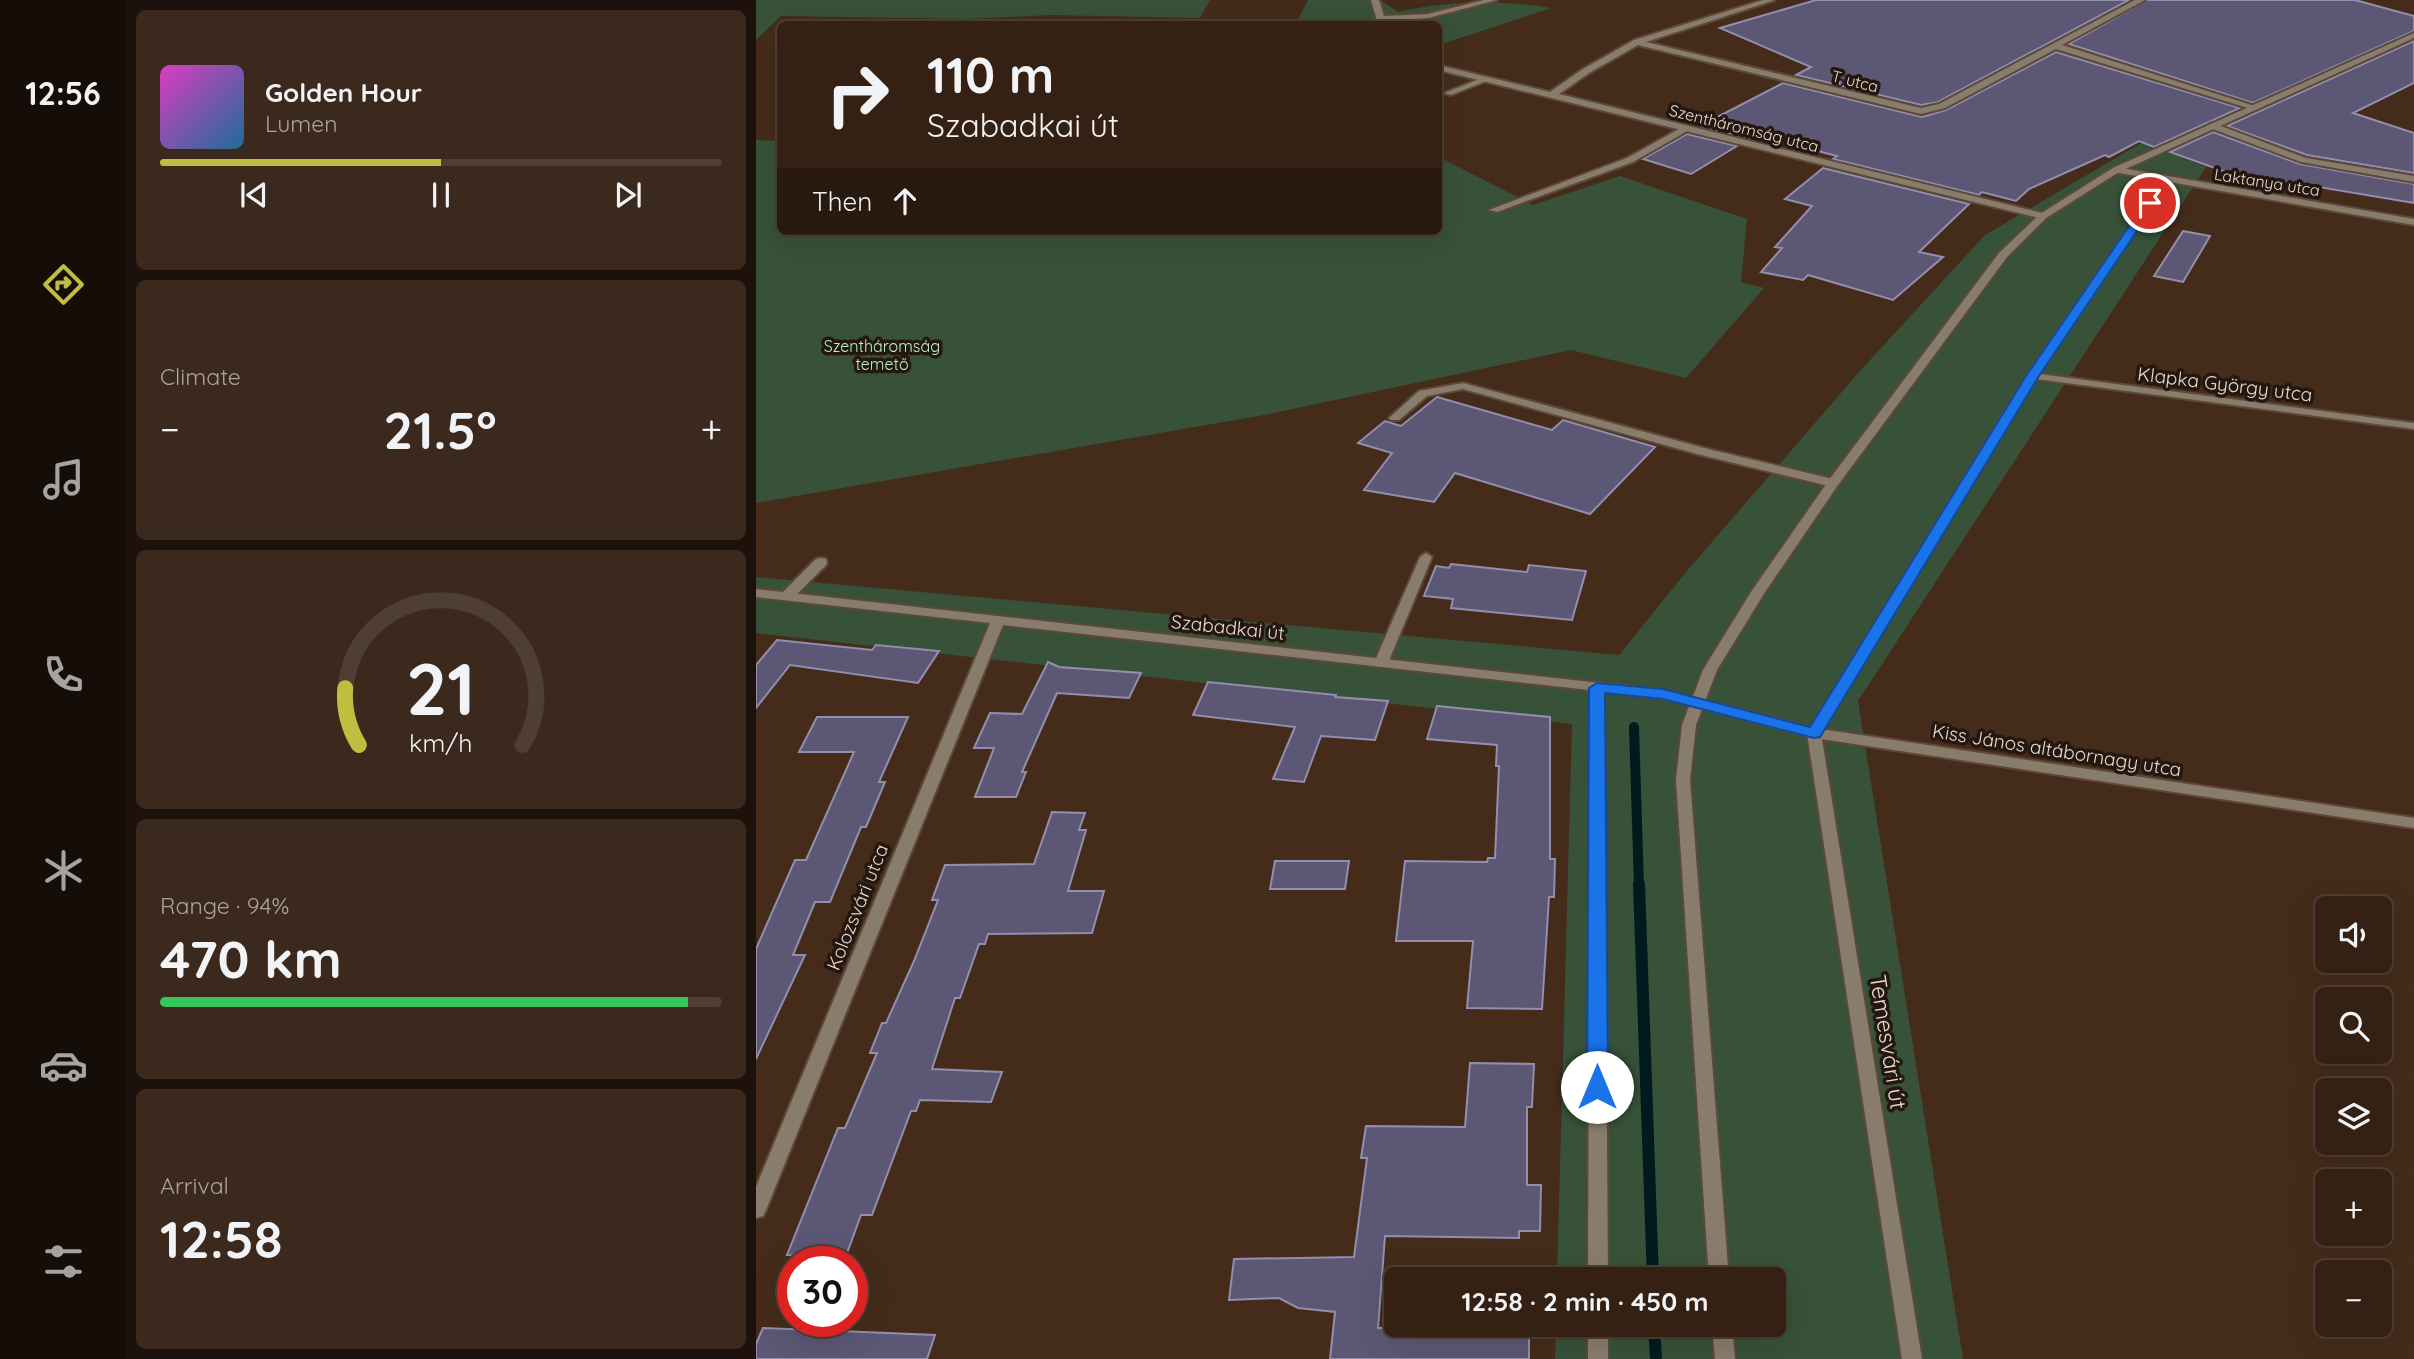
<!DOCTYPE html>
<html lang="en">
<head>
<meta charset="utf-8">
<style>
  body { margin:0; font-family:Quicksand,sans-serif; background:#3c291d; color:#f1f3f6; height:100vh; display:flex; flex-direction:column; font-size:26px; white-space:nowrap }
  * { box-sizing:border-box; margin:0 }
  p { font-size:23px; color:#a9a3a0 }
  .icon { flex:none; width:38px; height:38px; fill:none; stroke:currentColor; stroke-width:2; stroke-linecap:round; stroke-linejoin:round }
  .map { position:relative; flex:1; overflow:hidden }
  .side { display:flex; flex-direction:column; gap:10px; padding:10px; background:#1d120b; width:630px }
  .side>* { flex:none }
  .banner { position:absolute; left:21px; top:21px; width:665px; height:214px; border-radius:10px; box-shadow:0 7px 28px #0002,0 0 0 2px #4e3e34; background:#342114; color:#f1f3f6; overflow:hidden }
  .tools { position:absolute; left:1559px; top:896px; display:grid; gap:14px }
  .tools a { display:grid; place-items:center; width:77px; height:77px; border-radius:10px; background:#342114; box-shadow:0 7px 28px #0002,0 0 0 2px #4e3e34; font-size:35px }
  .speed { position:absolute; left:21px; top:1246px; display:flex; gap:14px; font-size:35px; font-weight:700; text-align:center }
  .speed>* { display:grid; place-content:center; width:91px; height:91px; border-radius:50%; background:#342114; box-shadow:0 7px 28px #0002,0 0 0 2px #4e3e34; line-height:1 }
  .speed .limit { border:10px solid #d22; background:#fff; color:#111 }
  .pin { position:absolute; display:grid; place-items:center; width:60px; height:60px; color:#fff; margin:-30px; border:4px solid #fff; border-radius:50%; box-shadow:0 2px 7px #0007 }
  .me { position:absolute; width:77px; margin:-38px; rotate:0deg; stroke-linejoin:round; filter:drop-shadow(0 0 5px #0008) }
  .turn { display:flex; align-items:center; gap:24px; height:147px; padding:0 35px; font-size:32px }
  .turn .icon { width:91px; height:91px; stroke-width:2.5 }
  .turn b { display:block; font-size:49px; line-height:60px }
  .then { display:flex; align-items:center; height:66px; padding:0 35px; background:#0003; gap:14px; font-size:26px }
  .big { font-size:52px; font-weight:700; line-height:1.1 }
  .side .widget { flex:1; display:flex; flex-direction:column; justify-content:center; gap:10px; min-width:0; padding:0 24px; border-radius:10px; background:#3c291d }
  .side .dial { align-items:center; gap:0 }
  .dial svg { height:182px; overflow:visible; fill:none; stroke:#4e3e34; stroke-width:7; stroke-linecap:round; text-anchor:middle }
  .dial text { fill:#f1f3f6; stroke:none }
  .song { display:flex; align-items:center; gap:21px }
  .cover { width:84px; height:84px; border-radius:10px; background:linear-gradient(135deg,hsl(310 70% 55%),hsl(200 70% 35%)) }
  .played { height:7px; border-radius:4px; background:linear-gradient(90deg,#c1bd3f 50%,#4e3e34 50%) }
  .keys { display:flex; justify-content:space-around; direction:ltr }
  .heat { display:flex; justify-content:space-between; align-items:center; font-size:38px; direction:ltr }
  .charge { height:10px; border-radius:5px; background:linear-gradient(90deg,#34c759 94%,#4e3e34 0) }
  .trip { position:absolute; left:628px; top:1267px; width:402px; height:70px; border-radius:10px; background:#342114; box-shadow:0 7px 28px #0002,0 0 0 2px #4e3e34; font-weight:700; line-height:70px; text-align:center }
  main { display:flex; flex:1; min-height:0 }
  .menu { display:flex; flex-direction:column; width:126px; justify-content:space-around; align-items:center; background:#150d08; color:#a9a3a0 }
  .menu .icon { width:49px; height:49px }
  .menu .current { color:#c1bd3f }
  .menu b { font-size:32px; color:#f1f3f6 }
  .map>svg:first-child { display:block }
  .green { fill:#375239 }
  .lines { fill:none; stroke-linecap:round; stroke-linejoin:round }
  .stream-far1 { stroke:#001b1e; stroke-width:10 }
  .stream { stroke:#001b1e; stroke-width:12 }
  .building { fill:#5c5774; stroke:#938eae; stroke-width:2 }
  .service-casing { stroke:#5f4837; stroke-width:4 }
  .minor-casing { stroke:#5f4837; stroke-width:4 }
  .tertiary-casing { stroke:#5f4837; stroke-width:4 }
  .service { fill:#887c6d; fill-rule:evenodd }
  .minor { fill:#887c6d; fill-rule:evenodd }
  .tertiary { fill:#887c6d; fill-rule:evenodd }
  .route { fill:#1a73e8; stroke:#114b97; stroke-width:2 }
  .labels { text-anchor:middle; stroke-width:7; stroke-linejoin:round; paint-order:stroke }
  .far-street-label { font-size:16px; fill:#eadacf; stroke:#231710 }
  .far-park-label { font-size:16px; fill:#baf1be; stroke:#231710 }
  .street-label { font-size:19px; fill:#eadacf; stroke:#231710 }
  .near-street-label { font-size:23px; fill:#eadacf; stroke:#231710 }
</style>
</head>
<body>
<main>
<nav class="menu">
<b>12:56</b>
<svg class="icon current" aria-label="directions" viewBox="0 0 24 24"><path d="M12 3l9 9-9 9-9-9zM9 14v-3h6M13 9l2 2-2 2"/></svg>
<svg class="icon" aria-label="music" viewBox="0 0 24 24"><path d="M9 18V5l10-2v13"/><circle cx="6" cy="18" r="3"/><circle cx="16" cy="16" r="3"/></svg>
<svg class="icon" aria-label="phone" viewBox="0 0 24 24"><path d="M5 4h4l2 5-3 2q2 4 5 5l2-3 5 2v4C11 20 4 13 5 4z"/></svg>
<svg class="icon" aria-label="climate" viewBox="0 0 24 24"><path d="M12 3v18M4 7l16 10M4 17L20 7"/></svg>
<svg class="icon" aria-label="car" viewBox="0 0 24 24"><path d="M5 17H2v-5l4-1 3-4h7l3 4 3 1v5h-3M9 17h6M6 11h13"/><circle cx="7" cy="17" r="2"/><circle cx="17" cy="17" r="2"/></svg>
<svg class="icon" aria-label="filters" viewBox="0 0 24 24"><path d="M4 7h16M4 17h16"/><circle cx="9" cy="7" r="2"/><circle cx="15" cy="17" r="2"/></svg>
</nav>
<section class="side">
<div class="widget">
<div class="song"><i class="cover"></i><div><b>Golden Hour</b><p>Lumen</p></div></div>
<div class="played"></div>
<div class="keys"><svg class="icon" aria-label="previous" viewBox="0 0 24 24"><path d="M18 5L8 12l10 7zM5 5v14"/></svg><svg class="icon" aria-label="pause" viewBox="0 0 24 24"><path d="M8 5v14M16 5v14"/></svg><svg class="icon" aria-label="next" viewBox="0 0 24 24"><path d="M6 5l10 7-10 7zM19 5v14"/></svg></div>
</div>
<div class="widget"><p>Climate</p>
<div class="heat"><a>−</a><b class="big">21.5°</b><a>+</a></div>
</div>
<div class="widget dial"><svg viewBox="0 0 100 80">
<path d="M14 69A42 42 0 1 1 86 69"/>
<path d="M14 69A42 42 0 0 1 8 44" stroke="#c1bd3f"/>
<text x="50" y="56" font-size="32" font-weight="700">21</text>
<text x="50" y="72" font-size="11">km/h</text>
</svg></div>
<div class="widget"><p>Range · 94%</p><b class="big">470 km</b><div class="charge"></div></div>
<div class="widget"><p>Arrival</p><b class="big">12:58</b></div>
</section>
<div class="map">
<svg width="1658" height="1359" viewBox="0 0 1658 1359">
  <rect width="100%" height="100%" fill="#452c1a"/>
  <!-- green -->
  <g class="green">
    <polygon points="0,0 454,0 444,18 294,15 212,19 25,16 0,40"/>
    <path d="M552,0H624L642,12C687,1 752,0 795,8L683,45L682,24H540Z"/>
    <polygon points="0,140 24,141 24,231 682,231 683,157 777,205 864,176 991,219 985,282 1008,288 930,378 815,350 508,415 0,503"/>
    <polygon points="1387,142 1450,167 1102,701 1207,1359 799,1359 800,1325 1018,1325 1018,1279 801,1279 816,724 0,633 0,577 863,655 930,572 1104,371 1229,235"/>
  </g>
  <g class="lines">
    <!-- stream-far1 -->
    <polyline class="stream-far1" points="878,727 883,886"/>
    <!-- stream -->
    <g class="stream">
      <polyline points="883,884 897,1279"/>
      <polyline points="898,1325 900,1359"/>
    </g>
  </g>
  <!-- building -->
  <g class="building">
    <polygon points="1060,0 1373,0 1182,102 1165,105 1040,75 1055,67 964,28"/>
    <polygon points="1391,0 1599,0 1658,16 1658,31 1497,103 1313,44"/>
    <polygon points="1658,41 1658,83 1597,113 1658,133 1658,173 1551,155 1471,126"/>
    <polygon points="1300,52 1484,108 1398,147 1383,141 1353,157 1349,155 1273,189 1260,201 1226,192 1223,195 1077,159 1081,156 1000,135 994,138 944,126 1027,83 1166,117 1190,110"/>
    <polygon points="1457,132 1544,164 1658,184 1658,203 1467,171 1414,152"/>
    <polygon points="931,134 981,146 935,174 887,159"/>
    <polygon points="1067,168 1213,204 1163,252 1187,257 1137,300 1052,275 1047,280 1005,272 1026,248 1019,247 1056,206 1029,199"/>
    <polygon points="1427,231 1454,236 1427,282 1398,276"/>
    <polygon points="681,397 796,430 807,420 899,447 834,514 699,473 678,502 608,490 636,453 602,443 629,421 645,426"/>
    <polygon points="695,564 771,572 773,565 830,571 816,620 695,608 697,599 668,596 680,566 693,568"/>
    <polygon points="21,640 116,650 120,645 183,651 162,683 34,665 0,708 0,665"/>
    <polygon points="292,662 303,667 385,673 373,698 301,693 266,772 270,772 260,797 219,797 238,748 218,748 234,713 266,714"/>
    <polygon points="452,682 580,695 579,697 632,701 619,740 565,736 548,782 517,779 539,727 437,715"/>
    <polygon points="681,706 794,717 794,859 799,859 798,897 793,897 786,1009 711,1008 717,941 640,941 649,861 731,862 732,858 739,858 743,766 740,766 741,745 671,739"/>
    <polygon points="61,717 152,717 123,782 129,782 110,827 105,827 74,902 59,902 37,955 49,955 0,1059 0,949 39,860 50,860 98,752 43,752"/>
    <polygon points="296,812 329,813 323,830 330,830 312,891 348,891 336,933 232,934 229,944 223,944 204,998 199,998 176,1069 246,1072 235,1102 164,1100 160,1111 155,1111 116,1215 105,1215 90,1256 31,1255 82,1128 89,1128 121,1053 114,1053 126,1023 130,1023 158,961 182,900 176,900 189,865 278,864"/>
    <polygon points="519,861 593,861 589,889 514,889"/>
    <polygon points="714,1063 778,1064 776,1107 771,1107 771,1185 785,1185 784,1231 763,1231 763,1238 629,1236 622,1328 773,1325 773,1359 574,1359 579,1312 542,1308 523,1298 473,1300 478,1259 598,1257 611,1158 605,1158 610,1126 709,1127"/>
    <polygon points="7,1328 83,1331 179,1335 171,1359 0,1359 0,1344"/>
  </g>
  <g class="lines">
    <defs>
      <g id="service">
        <polygon points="726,78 733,80 695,95 688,93"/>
        <polygon points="1457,123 1550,158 1658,176 1658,182 1545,162 1454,128 1454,124"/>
        <polygon points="930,125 934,128 933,130 877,162 741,212 733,210 871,158"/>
        <polygon points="1409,178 1414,181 1282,376 1065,733 1166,1359 1146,1359 1051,733 1270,376 1406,179"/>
        <polygon points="707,383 952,449 1081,480 1083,483 1077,487 945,455 707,389 671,396 643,420 635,420 633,418 663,391"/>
        <polygon points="670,553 676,557 632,663 625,667 620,666 618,663 664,557"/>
        <polygon points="65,558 70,559 71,562 70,565 36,599 26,599 24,596 26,593 60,559"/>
      </g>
      <g id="minor">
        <polygon points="615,0 623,0 628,16 672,14 728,0 741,0 672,18 629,21 630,24 622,24"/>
        <polygon points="1007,0 1019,0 890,42 1165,108 1183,104 1379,0 1389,0 1306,45 1502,107 1495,109 1300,49 1189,108 1165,114 882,45 833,73 803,94 1290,214 1292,216 1287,219 682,70 682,65 794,92 827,69 878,40"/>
        <polygon points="1360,167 1658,219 1658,225 1357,172 1357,168"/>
        <polygon points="1276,373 1658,423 1658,429 1272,378 1270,376"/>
        <polygon points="0,589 907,690 1058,728 1658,818 1658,828 1058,738 907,698 848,692 852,1279 832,1279 834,690 247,625 10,1210 7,1216 0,1218 0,1187 234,623 0,597"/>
        <rect x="832" y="1325" width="20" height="34"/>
      </g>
      <g id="tertiary">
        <polygon points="1658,33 1658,38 1363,172 1290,218 1251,257 1082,485 1009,592 961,670 940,725 934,780 973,1279 953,1279 920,780 926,725 947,670 995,592 1073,480 1243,253 1284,214 1357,168"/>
        <polygon points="956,1325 976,1325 979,1359 959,1359"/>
      </g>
    </defs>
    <!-- service casing -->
    <use href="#service" class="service-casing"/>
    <!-- minor casing -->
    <use href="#minor" class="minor-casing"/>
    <!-- tertiary casing -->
    <use href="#tertiary" class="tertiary-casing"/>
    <!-- service -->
    <use href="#service" class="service"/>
    <!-- minor -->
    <use href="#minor" class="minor"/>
    <!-- tertiary -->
    <use href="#tertiary" class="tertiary"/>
  </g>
  <!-- route -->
  <polygon class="route" points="1394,199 1400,203 1283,376 1064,737 1058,738 907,699 849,693 852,1087 849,1093 841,1095 834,1093 831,1087 833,688 841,683 907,689 1054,727 1270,376 1391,200"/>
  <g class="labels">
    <!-- far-street labels -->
    <g class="far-street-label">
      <text transform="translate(1099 81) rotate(14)" y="6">T. utca</text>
      <text transform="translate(988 128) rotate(14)" y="6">Szentháromság utca</text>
      <text transform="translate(1511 182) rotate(9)" y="6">Laktanya utca</text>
    </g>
    <!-- far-park labels -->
    <g class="far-park-label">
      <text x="126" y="352">Szentháromság<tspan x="126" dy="18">temető</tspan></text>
    </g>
    <!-- street labels -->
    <g class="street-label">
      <text transform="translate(1469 384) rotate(7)" y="7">Klapka György utca</text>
      <text transform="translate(472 627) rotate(6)" y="7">Szabadkai út</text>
      <text transform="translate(1301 750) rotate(9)" y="7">Kiss János altábornagy utca</text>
      <text transform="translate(101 907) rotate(-68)" y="7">Kolozsvári utca</text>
    </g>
    <!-- near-street labels -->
    <g class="near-street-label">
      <text transform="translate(1132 1042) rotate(81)" y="8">Temesvári út</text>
    </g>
  </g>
</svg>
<div class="tools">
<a><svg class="icon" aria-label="sound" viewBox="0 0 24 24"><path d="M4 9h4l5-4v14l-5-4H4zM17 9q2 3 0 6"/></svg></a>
<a><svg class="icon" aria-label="search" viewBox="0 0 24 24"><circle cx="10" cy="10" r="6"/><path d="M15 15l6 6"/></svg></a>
<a><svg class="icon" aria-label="layers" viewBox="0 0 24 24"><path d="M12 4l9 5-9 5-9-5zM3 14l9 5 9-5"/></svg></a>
<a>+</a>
<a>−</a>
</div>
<div class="speed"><div class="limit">30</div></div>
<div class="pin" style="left:1394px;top:203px;background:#d93025"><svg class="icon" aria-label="arrive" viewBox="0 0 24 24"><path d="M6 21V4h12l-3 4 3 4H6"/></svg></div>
<svg class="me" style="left:841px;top:1087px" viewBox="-20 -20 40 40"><circle r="19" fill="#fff"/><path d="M0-13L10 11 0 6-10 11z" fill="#1a73e8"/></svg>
<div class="trip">12:58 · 2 min · 450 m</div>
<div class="banner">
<div class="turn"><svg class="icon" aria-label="right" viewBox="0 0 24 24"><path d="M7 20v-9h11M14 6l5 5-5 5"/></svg><div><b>110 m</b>Szabadkai út</div></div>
<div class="then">Then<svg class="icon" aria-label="ahead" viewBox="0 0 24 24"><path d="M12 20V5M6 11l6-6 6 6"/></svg></div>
</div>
</div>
</main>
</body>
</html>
